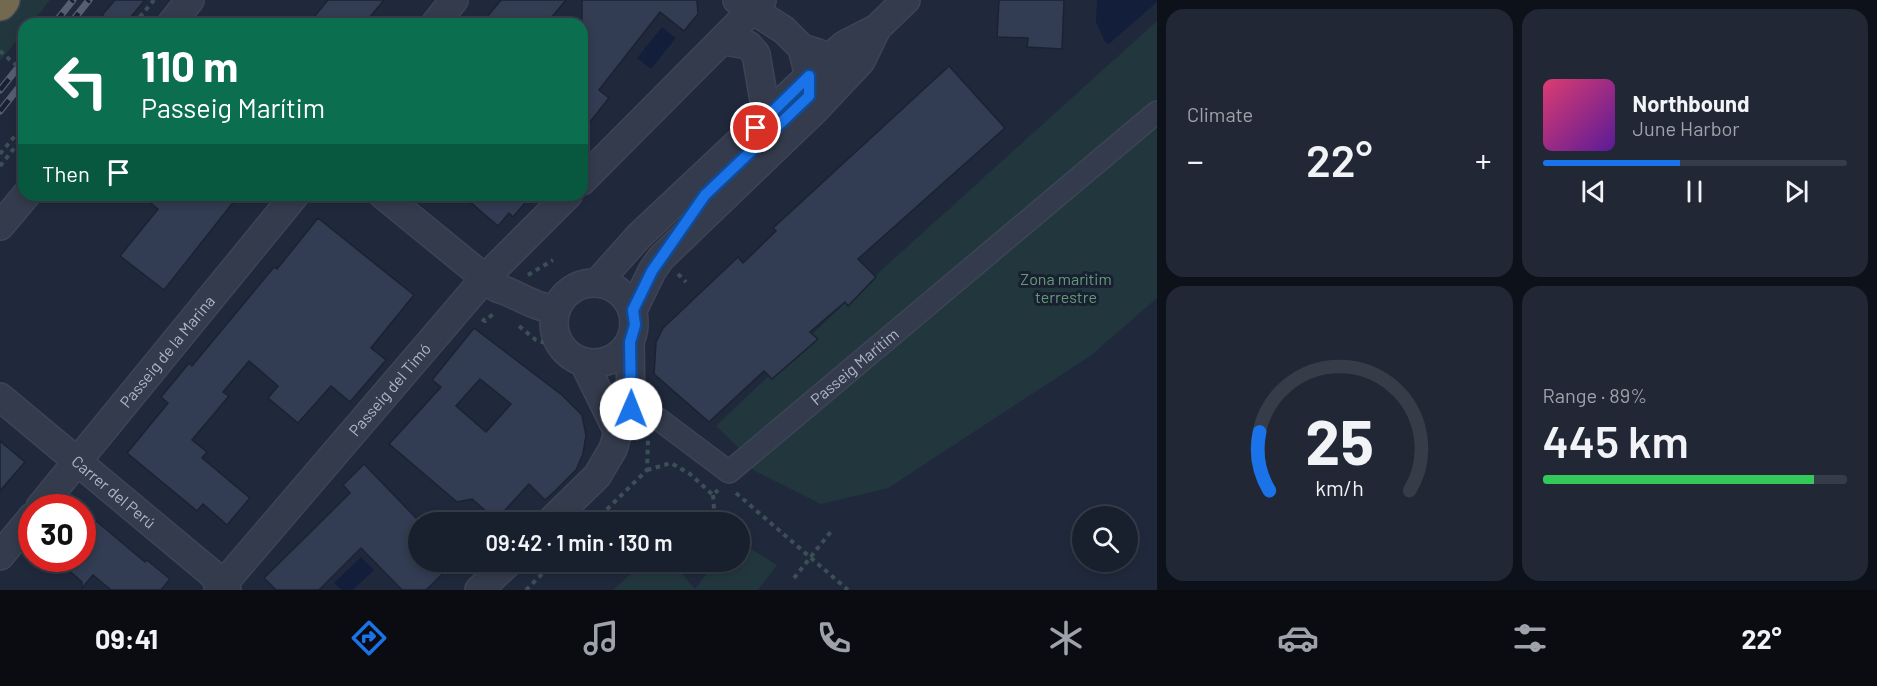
<!DOCTYPE html>
<html lang="en">
<head>
<meta charset="utf-8">
<style>
  body { margin:0; font-family:Barlow,sans-serif; background:#212735; color:#f1f3f6; height:100vh; display:flex; flex-direction:column; font-size:22px; white-space:nowrap }
  * { box-sizing:border-box; margin:0 }
  p { font-size:20px; color:#9fa2aa }
  .icon { flex:none; width:33px; height:33px; fill:none; stroke:currentColor; stroke-width:2; stroke-linecap:round; stroke-linejoin:round }
  .map { position:relative; flex:1; overflow:hidden }
  .panel { display:flex; flex-direction:column; gap:9px; padding:9px; background:#0d1119; width:720px }
  .panel>* { flex:none }
  .banner { position:absolute; left:18px; top:18px; width:570px; height:183px; border-radius:18px; box-shadow:0 3px 9px #0003,0 0 0 2px #363d49; background:#0b6e4f; color:#fff; overflow:hidden }
  .controls { position:absolute; left:1072px; top:506px; display:grid; gap:12px }
  .controls a { display:grid; place-items:center; width:66px; height:66px; border-radius:50%; background:#181f2d; box-shadow:0 3px 9px #0003,0 0 0 2px #363d49; font-size:30px }
  .speed { position:absolute; left:18px; top:494px; display:flex; gap:12px; font-size:30px; font-weight:700; text-align:center }
  .speed>* { display:grid; place-content:center; width:78px; height:78px; border-radius:50%; background:#181f2d; box-shadow:0 3px 9px #0003,0 0 0 2px #363d49; line-height:1 }
  .speed .limit { border:9px solid #d22; background:#fff; color:#111 }
  .pin { position:absolute; display:grid; place-items:center; width:51px; height:51px; color:#fff; margin:-26px; border:3px solid #fff; border-radius:50%; box-shadow:0 2px 6px #0007 }
  .me { position:absolute; width:66px; margin:-33px; rotate:1deg; stroke-linejoin:round; filter:drop-shadow(0 0 4px #0008) }
  .turn { display:flex; align-items:center; gap:21px; height:126px; padding:0 24px; font-size:27px }
  .turn .icon { width:78px; height:78px; stroke-width:2.5 }
  .turn b { display:block; font-size:42px; line-height:51px }
  .then { display:flex; align-items:center; height:57px; padding:0 24px; background:#0003; gap:12px; font-size:22px }
  .big { font-size:45px; font-weight:600; line-height:1.1 }
  .panel .widget { flex:1; display:flex; flex-direction:column; justify-content:center; gap:9px; min-width:0; padding:0 21px; border-radius:18px; background:#212735 }
  .panel .dial { align-items:center; gap:0 }
  .dial svg { height:156px; overflow:visible; fill:none; stroke:#363d49; stroke-width:7; stroke-linecap:round; text-anchor:middle }
  .dial text { fill:#f1f3f6; stroke:none }
  .song { display:flex; align-items:center; gap:18px }
  .cover { width:72px; height:72px; border-radius:9px; background:linear-gradient(135deg,hsl(340 70% 55%),hsl(270 70% 35%)) }
  .played { height:6px; border-radius:3px; background:linear-gradient(90deg,#1a73e8 45%,#363d49 45%) }
  .keys { display:flex; justify-content:space-around; direction:ltr }
  .heat { display:flex; justify-content:space-between; align-items:center; font-size:33px; direction:ltr }
  .charge { height:9px; border-radius:4px; background:linear-gradient(90deg,#34c759 89%,#363d49 0) }
  .panel .tiles { flex:1; display:grid; gap:9px; grid-template-columns:repeat(2,1fr) }
  .trip { position:absolute; left:408px; top:512px; width:342px; height:60px; border-radius:30px; background:#181f2d; box-shadow:0 3px 9px #0003,0 0 0 2px #363d49; font-weight:600; line-height:60px; text-align:center }
  .dock { display:flex; height:96px; justify-content:space-around; align-items:center; background:#0a0c12; color:#9fa2aa }
  .dock .icon { width:42px; height:42px }
  .dock .on { color:#1a73e8 }
  .dock b { font-size:27px; color:#f1f3f6 }
  main { display:flex; flex:1; min-height:0 }
  .map>svg:first-child { display:block }
  .green { fill:#22373d }
  .water { fill:#131e3a }
  .building { fill:#323c52; stroke:#1b2233; stroke-width:1.5; fill-rule:evenodd }
  .lines { fill:none; stroke-linecap:round; stroke-linejoin:round }
  .pedestrian-casing { stroke:#3d4455; stroke-width:24 }
  .minor-casing { stroke:#3d4455; stroke-width:30 }
  .motorway-casing { stroke:#3c4354; stroke-width:36 }
  .path { stroke:#3b5055; stroke-width:4; stroke-dasharray:4.5 4.5; stroke-linecap:butt }
  .pedestrian { stroke:#343b4c; stroke-width:21 }
  .minor { stroke:#343b4c; stroke-width:27 }
  .motorway { stroke:#736950; stroke-width:33 }
  .rail-casing { stroke:#565e73; stroke-width:7 }
  .rail { stroke:#192031; stroke-width:4.5; stroke-dasharray:14; stroke-linecap:butt }
  .path-bridge { stroke:#3b5055; stroke-width:4; stroke-dasharray:4.5 4.5; stroke-linecap:butt }
  .route-casing { stroke:#114b97; stroke-width:15 }
  .route { stroke:#1a73e8; stroke-width:10 }
  .labels { text-anchor:middle; stroke-width:6; stroke-linejoin:round; paint-order:stroke }
  .park-label { font-size:16px; fill:#649b77; stroke:#192031 }
  .street-label { font-size:16px; fill:#afb6c8; stroke:#192031 }
</style>
</head>
<body>
<main>
<div class="map">
<svg width="1157" height="590" viewBox="0 0 1157 590">
  <rect width="100%" height="100%" fill="#20293c"/>
  <!-- green -->
  <g class="green">
    <polygon points="0,0 50,0 31,24 24,24 24,32 0,61"/>
    <polygon points="1157,21 1157,99 742,451 716,426 844,304"/>
    <polygon points="1157,125 1157,298 1090,356 888,488 821,504 753,470 750,464"/>
    <path d="M740,542L777,565L758,590H613L645,561C676,561 676,567 695,589L716,561H740Z"/>
  </g>
  <!-- water -->
  <g class="water">
    <polygon points="1097,0 1157,0 1157,2 1109,44 1105,42 1096,22"/>
    <polygon points="662,27 676,38 651,69 637,58"/>
    <polygon points="361,557 374,570 353,590 342,590 334,583"/>
  </g>
  <!-- building -->
  <g class="building">
    <polygon points="115,0 145,0 125,24 113,24 102,15"/>
    <polygon points="328,0 384,0 364,24 308,24"/>
    <polygon points="501,0 566,0 546,24 481,24"/>
    <polygon points="582,0 697,0 698,14 684,31 660,12 599,90 609,98 582,132"/>
    <polygon points="999,0 1064,0 1062,49 1027,47 1028,38 997,37"/>
    <polygon points="949,66 1005,128 858,259 876,277 848,306 845,302 810,332 818,339 772,379 764,371 709,422 654,374 656,342 663,328 738,257 743,263 776,231 773,228"/>
    <polygon points="141,195 239,195 164,290 120,256 158,209"/>
    <polygon points="462,195 532,195 513,217 509,213 498,226"/>
    <polygon points="318,218 414,295 371,348 386,360 350,402 331,386 298,423 268,398 278,386 249,361 223,392 229,396 192,440 207,452 202,458 250,498 227,525 203,504 197,511 127,453 168,403 161,397 189,363 192,366 274,267 277,269"/>
    <path d="M474,328L562,395L582,415L586,435L583,454L576,470L555,491L545,500L529,484L496,520L472,499L457,502L389,444L441,387L432,380ZM480,379L511,404L486,432L456,406Z"/>
    <polygon points="0,441 25,462 0,491"/>
    <polygon points="364,464 418,520 418,561 456,561 426,590 402,590 361,548 319,590 276,590 264,578 350,493 343,485"/>
    <polygon points="82,509 145,562 147,560 170,579 161,590 111,590 93,575 82,588 82,582 55,558 82,558"/>
  </g>
  <g class="lines">
    <defs>
      <g id="pedestrian">
        <path id="s1" d="M649,412L729,472L1157,112"/>
      </g>
      <g id="minor">
        <polyline points="737,0 784,30 802,48 818,53"/>
        <polyline points="171,24 190,0"/>
        <polyline points="435,24 454,0"/>
        <polyline points="724,41 748,45 756,54 767,118"/>
        <polyline points="802,48 809,76 809,90"/>
        <polyline points="582,181 762,0"/>
        <path d="M383,195L497,288C518,294 534,308 556,309"/>
        <polyline points="0,226 26,195"/>
        <circle cx="594" cy="323" r="40"/>
        <polyline points="597,283 639,236 809,76 844,45 877,28 906,0"/>
        <polyline points="633,310 652,271 661,258 815,110 861,61 877,28"/>
        <polyline points="584,363 618,432"/>
        <path id="s2" d="M0,397L210,572L227,590"/>
        <path id="s3" d="M40,507L295,195"/>
        <polyline points="550,522 597,476 613,449 618,432 631,409 630,342"/>
        <polyline points="0,556 32,517"/>
        <path id="s4" d="M218,590L485,278L568,195"/>
        <polyline points="479,590 510,561"/>
      </g>
      <polyline id="motorway" points="0,4 3,0"/>
    </defs>
    <!-- pedestrian casing -->
    <use href="#pedestrian" class="pedestrian-casing"/>
    <!-- minor casing -->
    <use href="#minor" class="minor-casing"/>
    <!-- motorway casing -->
    <use href="#motorway" class="motorway-casing"/>
    <!-- path -->
    <g class="path">
      <polyline points="134,24 154,0"/>
      <polyline points="0,154 24,125"/>
      <polyline points="0,166 24,136"/>
      <polyline points="678,274 686,282"/>
      <polyline points="528,275 553,260"/>
      <polyline points="482,319 485,321 494,313"/>
      <polyline points="519,326 536,340 562,348"/>
      <polyline points="647,470 671,463 690,474 713,495 718,490"/>
      <polyline points="736,493 848,590"/>
      <polyline points="713,495 715,522"/>
      <polyline points="594,522 647,470 648,439"/>
      <polyline points="678,566 683,561"/>
      <polyline points="794,578 833,529"/>
      <polyline points="526,590 555,561"/>
    </g>
    <!-- pedestrian -->
    <use href="#pedestrian" class="pedestrian"/>
    <!-- minor -->
    <use href="#minor" class="minor"/>
    <!-- motorway -->
    <use href="#motorway" class="motorway"/>
    <defs>
      <g id="rail">
        <polyline points="54,24 73,0"/>
        <polyline points="70,24 89,0"/>
        <polyline points="0,90 24,60"/>
        <polyline points="0,111 24,81"/>
      </g>
    </defs>
    <!-- rail casing -->
    <use href="#rail" class="rail-casing"/>
    <!-- rail -->
    <use href="#rail" class="rail"/>
    <!-- path-bridge -->
    <polyline class="path-bridge" points="0,51 24,72"/>
  </g>
  <g class="lines">
    <defs>
      <polyline id="route" points="631,409 630,342 635,325 633,310 652,271 705,195 809,96 809,76 756,128"/>
    </defs>
    <!-- route casing -->
    <use href="#route" class="route-casing"/>
    <!-- route -->
    <use href="#route" class="route"/>
  </g>
  <g class="labels">
    <!-- park labels -->
    <g class="park-label">
      <text x="1066" y="285">Zona marìtim<tspan x="1066" dy="18">terrestre</tspan></text>
    </g>
    <!-- street labels -->
    <g class="street-label">
      <text dy="6" stroke="none"><textPath href="#s3" startOffset="201">Passeig de la Marina</textPath></text>
      <text dy="6" stroke="none"><textPath href="#s1" startOffset="264">Passeig Marítim</textPath></text>
      <text dy="6" stroke="none"><textPath href="#s4" startOffset="264">Passeig del Timó</textPath></text>
      <text dy="6" stroke="none"><textPath href="#s2" startOffset="148">Carrer del Perú</textPath></text>
    </g>
  </g>
</svg>
<div class="controls">
<a><svg class="icon" aria-label="search" viewBox="0 0 24 24"><circle cx="10" cy="10" r="6"/><path d="M15 15l6 6"/></svg></a>
</div>
<div class="speed"><div class="limit">30</div></div>
<div class="pin" style="left:756px;top:128px;background:#d93025"><svg class="icon" aria-label="arrive" viewBox="0 0 24 24"><path d="M6 21V4h12l-3 4 3 4H6"/></svg></div>
<svg class="me" style="left:631px;top:409px" viewBox="-20 -20 40 40"><circle r="19" fill="#fff"/><path d="M0-13L10 11 0 6-10 11z" fill="#1a73e8"/></svg>
<div class="trip">09:42 · 1 min · 130 m</div>
<div class="banner">
<div class="turn"><svg class="icon" aria-label="left" viewBox="0 0 24 24"><path d="M17 20v-9H6M10 6l-5 5 5 5"/></svg><div><b>110 m</b>Passeig Marítim</div></div>
<div class="then">Then<svg class="icon" aria-label="arrive" viewBox="0 0 24 24"><path d="M6 21V4h12l-3 4 3 4H6"/></svg></div>
</div>
</div>
<section class="panel">
<div class="tiles">
<div class="widget"><p>Climate</p>
<div class="heat"><a>−</a><b class="big">22°</b><a>+</a></div>
</div>
<div class="widget">
<div class="song"><i class="cover"></i><div><b>Northbound</b><p>June Harbor</p></div></div>
<div class="played"></div>
<div class="keys"><svg class="icon" aria-label="previous" viewBox="0 0 24 24"><path d="M18 5L8 12l10 7zM5 5v14"/></svg><svg class="icon" aria-label="pause" viewBox="0 0 24 24"><path d="M8 5v14M16 5v14"/></svg><svg class="icon" aria-label="next" viewBox="0 0 24 24"><path d="M6 5l10 7-10 7zM19 5v14"/></svg></div>
</div>
<div class="widget dial"><svg viewBox="0 0 100 80">
<path d="M14 69A42 42 0 1 1 86 69"/>
<path d="M14 69A42 42 0 0 1 9 39" stroke="#1a73e8"/>
<text x="50" y="56" font-size="32" font-weight="700">25</text>
<text x="50" y="72" font-size="11">km/h</text>
</svg></div>
<div class="widget"><p>Range · 89%</p><b class="big">445 km</b><div class="charge"></div></div>
</div>
</section>
</main>
<nav class="dock">
<b>09:41</b>
<svg class="icon on" aria-label="directions" viewBox="0 0 24 24"><path d="M12 3l9 9-9 9-9-9zM9 14v-3h6M13 9l2 2-2 2"/></svg>
<svg class="icon" aria-label="music" viewBox="0 0 24 24"><path d="M9 18V5l10-2v13"/><circle cx="6" cy="18" r="3"/><circle cx="16" cy="16" r="3"/></svg>
<svg class="icon" aria-label="phone" viewBox="0 0 24 24"><path d="M5 4h4l2 5-3 2q2 4 5 5l2-3 5 2v4C11 20 4 13 5 4z"/></svg>
<svg class="icon" aria-label="climate" viewBox="0 0 24 24"><path d="M12 3v18M4 7l16 10M4 17L20 7"/></svg>
<svg class="icon" aria-label="car" viewBox="0 0 24 24"><path d="M5 17H2v-5l4-1 3-4h7l3 4 3 1v5h-3M9 17h6M6 11h13"/><circle cx="7" cy="17" r="2"/><circle cx="17" cy="17" r="2"/></svg>
<svg class="icon" aria-label="filters" viewBox="0 0 24 24"><path d="M4 7h16M4 17h16"/><circle cx="9" cy="7" r="2"/><circle cx="15" cy="17" r="2"/></svg>
<b>22°</b>
</nav>
</body>
</html>
